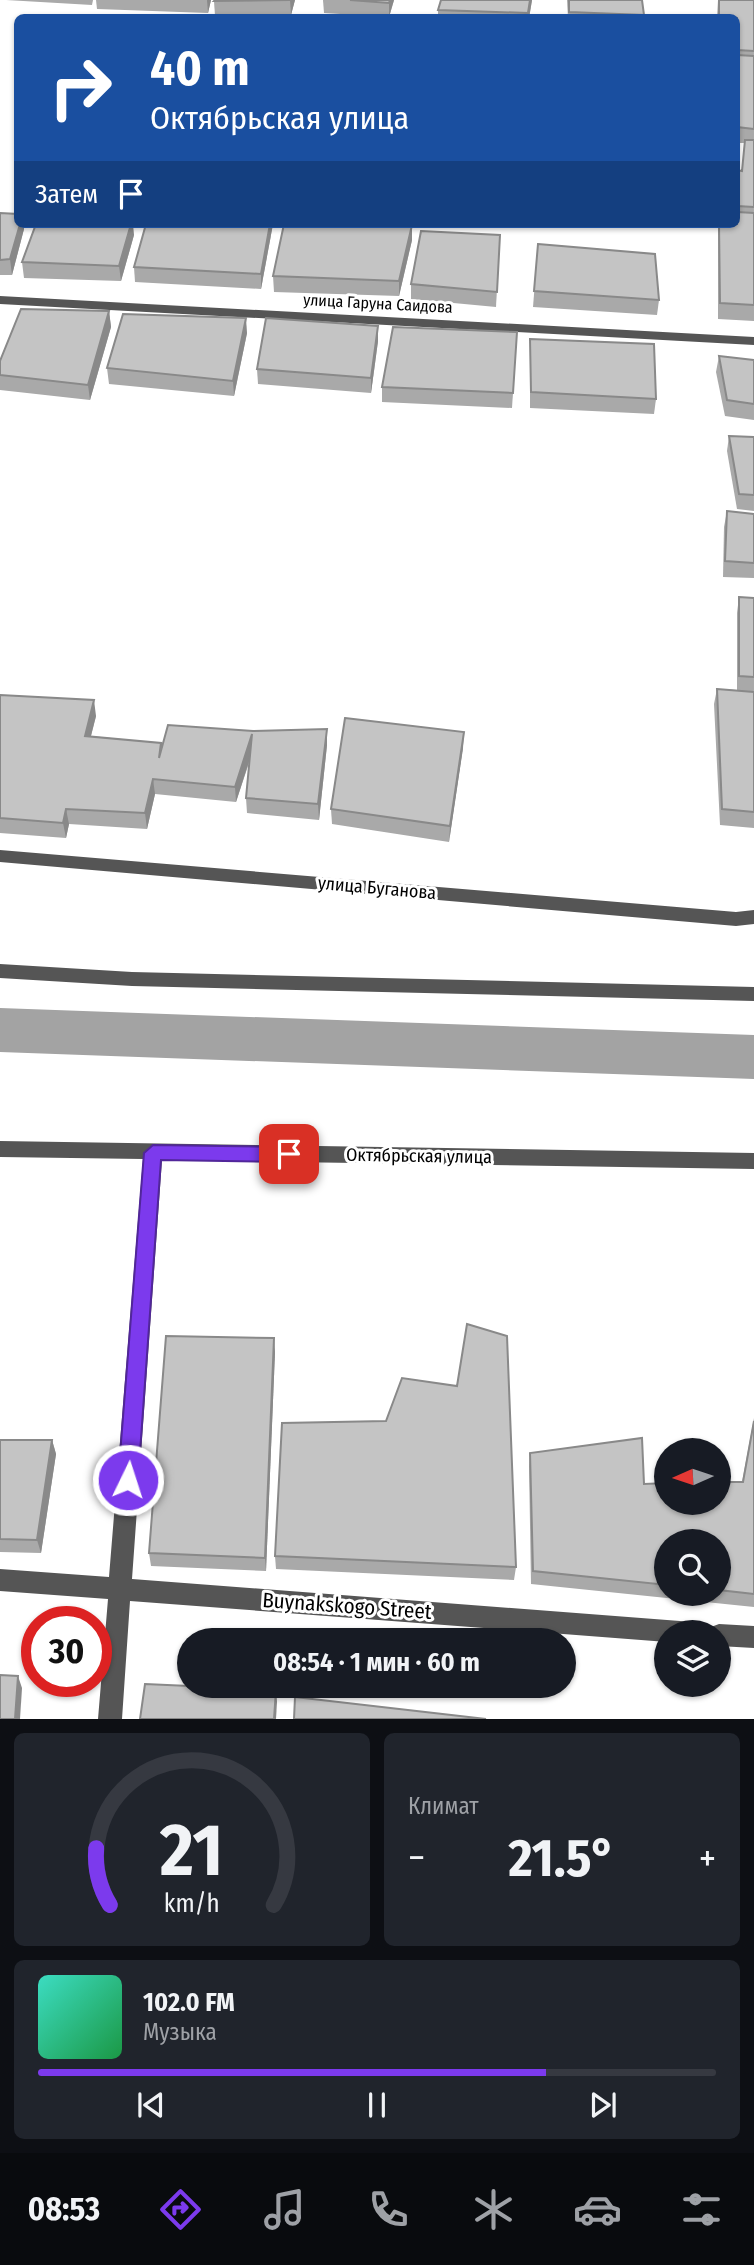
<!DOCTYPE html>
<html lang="ru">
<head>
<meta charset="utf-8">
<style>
  body { margin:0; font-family:"Fira Sans Condensed",sans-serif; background:#20242c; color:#f1f3f6; height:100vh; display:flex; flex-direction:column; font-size:26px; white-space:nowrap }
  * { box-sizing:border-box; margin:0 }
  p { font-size:23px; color:#9ea1a6 }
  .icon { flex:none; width:38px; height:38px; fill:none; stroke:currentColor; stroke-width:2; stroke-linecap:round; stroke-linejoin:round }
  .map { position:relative; height:1719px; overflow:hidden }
  .details { display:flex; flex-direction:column; gap:14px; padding:14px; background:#0d0f14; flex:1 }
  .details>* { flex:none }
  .banner { position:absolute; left:14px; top:14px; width:726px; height:214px; border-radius:10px; box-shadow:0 2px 5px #0004; background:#1a4fa0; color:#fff; overflow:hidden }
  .needle { width:46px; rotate:267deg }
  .fabs { position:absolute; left:654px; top:1438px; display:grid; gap:14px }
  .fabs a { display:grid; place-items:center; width:77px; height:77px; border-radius:50%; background:#171b24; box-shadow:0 2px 5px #0004; font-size:35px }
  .speed { position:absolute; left:21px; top:1606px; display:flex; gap:14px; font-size:35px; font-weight:700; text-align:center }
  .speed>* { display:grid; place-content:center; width:91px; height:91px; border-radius:50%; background:#171b24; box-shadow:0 2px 5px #0004; line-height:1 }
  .speed .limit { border:10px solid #d22; background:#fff; color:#111 }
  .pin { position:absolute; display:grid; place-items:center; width:60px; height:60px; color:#fff; margin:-30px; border-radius:14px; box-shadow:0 4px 10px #0006 }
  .me { position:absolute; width:77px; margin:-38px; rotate:4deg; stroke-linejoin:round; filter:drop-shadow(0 0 5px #0008) }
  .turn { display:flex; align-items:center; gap:24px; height:147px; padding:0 21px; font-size:32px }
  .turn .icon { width:91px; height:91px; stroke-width:2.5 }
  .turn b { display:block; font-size:49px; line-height:60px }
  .then { display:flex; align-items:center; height:66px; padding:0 21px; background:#0003; gap:14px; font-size:26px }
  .big { font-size:52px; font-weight:700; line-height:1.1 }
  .details .card { flex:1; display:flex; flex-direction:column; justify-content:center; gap:10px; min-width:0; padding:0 24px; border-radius:10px; background:#20242c }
  .details .dial { align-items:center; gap:0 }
  .dial svg { height:182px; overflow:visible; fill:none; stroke:#363941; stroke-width:7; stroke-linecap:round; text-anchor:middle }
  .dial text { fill:#f1f3f6; stroke:none }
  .song { display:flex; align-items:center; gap:21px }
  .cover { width:84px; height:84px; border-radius:10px; background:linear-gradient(135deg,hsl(170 70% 55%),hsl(140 70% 35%)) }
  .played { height:7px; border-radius:4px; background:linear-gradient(90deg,#7c3aed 75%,#363941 75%) }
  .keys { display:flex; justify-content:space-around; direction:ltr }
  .heat { display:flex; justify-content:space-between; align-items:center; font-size:38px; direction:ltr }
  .details .tiles { flex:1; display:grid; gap:14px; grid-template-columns:1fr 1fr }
  .card:last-child { grid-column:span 2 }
  .trip { position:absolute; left:177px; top:1628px; width:399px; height:70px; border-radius:35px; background:#171b24; box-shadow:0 2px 5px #0004; font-weight:700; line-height:70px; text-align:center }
  .dock { display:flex; height:112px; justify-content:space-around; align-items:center; background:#090b0e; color:#9ea1a6 }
  .dock .icon { width:49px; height:49px }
  .dock .selected { color:#7c3aed }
  .dock b { font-size:32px; color:#f1f3f6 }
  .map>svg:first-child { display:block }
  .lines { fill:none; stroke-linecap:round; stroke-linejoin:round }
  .canal { fill:#a3a3a3; fill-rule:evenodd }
  .minor { fill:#555; fill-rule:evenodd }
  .wall { fill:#a9a9a9; fill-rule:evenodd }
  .shaded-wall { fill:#898989 }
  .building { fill:#c4c4c4; stroke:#898989; stroke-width:2 }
  .route { fill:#7c3aed; stroke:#51269a; stroke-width:2 }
  .labels { text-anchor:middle; stroke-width:6; stroke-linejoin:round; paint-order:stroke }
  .far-street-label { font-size:16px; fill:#000; stroke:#fff }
  .street-label { font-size:18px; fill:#000; stroke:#fff }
  .near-street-label { font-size:21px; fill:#000; stroke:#fff }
</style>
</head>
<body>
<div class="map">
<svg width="754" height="1719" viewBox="0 0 754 1719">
  <rect width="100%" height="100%" fill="#fff"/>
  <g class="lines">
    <!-- canal -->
    <polygon class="canal" points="0,1008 754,1035 754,1079 0,1052"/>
    <!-- minor -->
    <g class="minor">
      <polygon points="0,296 754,337 754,345 0,304"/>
      <polygon points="0,850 736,912 754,910 754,924 736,926 0,862"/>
      <polygon points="0,964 132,972 754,987 754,1001 132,986 0,978"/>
      <polygon points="0,1141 754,1153 754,1169 162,1160 132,1579 693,1622 701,1625 704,1633 667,1633 667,1642 130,1601 122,1719 98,1719 108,1599 0,1591 0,1569 109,1577 143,1159 0,1157"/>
      <polygon points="719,1624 754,1626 754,1648 719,1646 719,1633 708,1633 711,1627"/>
    </g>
  </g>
  <!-- wall -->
  <g class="wall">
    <polygon points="6,0 93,0 92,5"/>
    <polygon points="96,0 211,0 208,13 97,9"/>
    <polygon points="295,0 291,15 215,16 214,1"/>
    <polygon points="323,0 394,0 389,17 324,13"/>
    <polygon points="532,0 529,18 438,18 438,10"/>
    <polygon points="567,0 642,0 644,18 568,18"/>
    <polygon points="718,0 754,0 754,321 718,319 718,224 737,224 737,170 742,171 745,143 737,143 737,18 717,18"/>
    <polygon points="0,213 18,224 24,224 24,229 12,275 0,275"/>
    <polygon points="146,224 273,224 261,289 135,282 134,267"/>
    <polygon points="134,235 121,281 24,278 22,262"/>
    <polygon points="500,235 496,307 411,299 411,284"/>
    <polygon points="412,240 399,296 274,292 273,276"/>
    <polygon points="538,244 659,300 657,315 533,307"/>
    <polygon points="109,311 111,327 90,400 0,390 0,361"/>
    <polygon points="517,332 512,408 382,402 382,387"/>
    <polygon points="247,333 234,396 109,384 107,368"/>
    <polygon points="530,339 656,399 654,414 530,408"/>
    <polygon points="378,341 371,393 258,384 257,369"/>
    <polygon points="719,356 754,360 754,420 725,416 716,372"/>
    <polygon points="729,436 754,437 754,511 737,509 727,451"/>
    <polygon points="727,511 754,514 754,578 723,577 724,527"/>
    <polygon points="739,597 754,598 754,828 720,825 714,704 717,689 737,690 737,613"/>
    <polygon points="0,695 96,716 91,736 161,743 161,749 327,745 319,820 247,813 246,798 250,760 236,802 155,794 147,829 69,824 66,838 0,833"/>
    <polygon points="463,748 449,842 332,824 331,809"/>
    <polygon points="275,1352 266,1571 151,1566 149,1553"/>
    <polygon points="457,1386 516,1567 514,1580 276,1569 275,1556 386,1421"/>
    <path d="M754,1418V1607L531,1584L529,1466L530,1453L644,1484L742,1482ZM667,1542H719V1594H667Z"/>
    <polygon points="0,1440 52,1440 56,1454 41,1553 0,1552"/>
  </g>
  <!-- shaded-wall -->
  <g class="shaded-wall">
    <polygon points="207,0 211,0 208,13"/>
    <polygon points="290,0 295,0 291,15"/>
    <polygon points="390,0 394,0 389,17 389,3"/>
    <polygon points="530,0 532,0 529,18 528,18"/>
    <polygon points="20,224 24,224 24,229 12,275 10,259"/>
    <polygon points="131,224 133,224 134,235 121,281 119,266"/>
    <polygon points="270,224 273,224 261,289 261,274"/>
    <polygon points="412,225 412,240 399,296 399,281"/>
    <polygon points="109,311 111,327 90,400 88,385"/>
    <polygon points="246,318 247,333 234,396 233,381"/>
    <polygon points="378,326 378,341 371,393 371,378"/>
    <polygon points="94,700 96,716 87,751 85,736"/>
    <polygon points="327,729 327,745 319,820 318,804"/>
    <polygon points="464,732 463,748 449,842 450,826"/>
    <polygon points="252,734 253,749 236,802 235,787"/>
    <polygon points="153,779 155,794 147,829 145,813"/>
    <polygon points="66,809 69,824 66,838 63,823"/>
    <polygon points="274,1338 275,1352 266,1571 265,1558"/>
    <polygon points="52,1440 56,1454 41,1553 37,1540"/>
    <polygon points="18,1676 22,1688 20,1719 15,1719"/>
    <polygon points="276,1690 277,1702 276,1719 274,1719"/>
  </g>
  <!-- building -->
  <g class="building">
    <polygon points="215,0 290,0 214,1"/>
    <polygon points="350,0 390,0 389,3"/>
    <polygon points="441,0 530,0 528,13 438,10"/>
    <polygon points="569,0 642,0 644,15 569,12"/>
    <polygon points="719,0 754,0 754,51 737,50 737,18 719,18"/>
    <polygon points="737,55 754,56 754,129 737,127"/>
    <polygon points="745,140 754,140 754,207 737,206 737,170 742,171"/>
    <polygon points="737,212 754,213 754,305 720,303 719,224 737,224"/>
    <polygon points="0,213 18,214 18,224 20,224 10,259 0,260"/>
    <polygon points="36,224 131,224 119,266 22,262"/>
    <polygon points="146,224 270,224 261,274 134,267"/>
    <polygon points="284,224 412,225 399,281 273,276"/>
    <polygon points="421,231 500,235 497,292 411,284"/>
    <polygon points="538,244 655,254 659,300 534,291"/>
    <polygon points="21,309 109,311 88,385 0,375 0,361"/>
    <polygon points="123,314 246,318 233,381 107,368"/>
    <polygon points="266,318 378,326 371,378 257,369"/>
    <polygon points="393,327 517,332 513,393 382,387"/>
    <polygon points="530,339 654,344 656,399 531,392"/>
    <polygon points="719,356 754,360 754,404 727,400"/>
    <polygon points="729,436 754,437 754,495 739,494"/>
    <polygon points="727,511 754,514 754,563 725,561"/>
    <polygon points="739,597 754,598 754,677 739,676"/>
    <polygon points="717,689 754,692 754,812 722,809"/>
    <polygon points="0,695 94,700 85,736 161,743 159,758 168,725 253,731 327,729 318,804 246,798 252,734 235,787 153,779 145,813 66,809 63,823 0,818"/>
    <polygon points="345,718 464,732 450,826 331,809"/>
    <polygon points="467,1324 507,1336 516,1567 275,1556 282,1423 386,1421 402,1378 457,1386"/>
    <polygon points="166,1336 274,1338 265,1558 149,1553"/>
    <polygon points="754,1421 754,1594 719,1590 719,1542 667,1542 667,1585 533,1571 530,1453 642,1438 644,1484 667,1483 667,1503 719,1503 719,1482 743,1482"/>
    <polygon points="0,1440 52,1440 37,1540 0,1539"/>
    <polygon points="0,1675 18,1676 15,1719 0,1719"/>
    <polygon points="145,1684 276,1690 274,1719 140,1719"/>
    <polygon points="295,1697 486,1719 294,1719"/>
  </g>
  <!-- route -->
  <polygon class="route" points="153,1145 289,1147 298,1154 289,1162 161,1160 138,1480 135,1487 128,1489 121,1487 118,1480 144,1153"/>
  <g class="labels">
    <!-- far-street labels -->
    <g class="far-street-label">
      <text transform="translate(378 303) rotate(3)" y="6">улица Гаруна Саидова</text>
    </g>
    <!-- street labels -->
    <g class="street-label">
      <text transform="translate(377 888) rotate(5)" y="6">улица Буганова</text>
      <text transform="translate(419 1156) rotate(1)" y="6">Октябрьская улица</text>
    </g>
    <!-- near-street labels -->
    <g class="near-street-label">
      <text transform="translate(347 1606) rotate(4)" y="7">Buynakskogo Street</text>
    </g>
  </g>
</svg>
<div class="fabs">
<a><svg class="needle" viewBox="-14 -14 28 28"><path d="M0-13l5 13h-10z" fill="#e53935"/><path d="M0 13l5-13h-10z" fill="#9ea1a6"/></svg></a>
<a><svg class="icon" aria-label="search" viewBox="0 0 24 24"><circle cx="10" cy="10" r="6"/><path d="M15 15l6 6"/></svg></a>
<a><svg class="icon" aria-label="layers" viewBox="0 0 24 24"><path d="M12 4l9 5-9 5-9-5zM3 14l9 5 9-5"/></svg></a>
</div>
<div class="speed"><div class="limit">30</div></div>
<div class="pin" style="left:289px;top:1154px;background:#d93025"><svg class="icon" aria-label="arrive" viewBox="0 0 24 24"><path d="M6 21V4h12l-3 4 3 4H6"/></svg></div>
<svg class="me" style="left:128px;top:1480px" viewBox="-20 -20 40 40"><circle r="17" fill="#7c3aed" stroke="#fff" stroke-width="3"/><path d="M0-11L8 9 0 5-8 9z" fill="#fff"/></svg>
<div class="trip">08:54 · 1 мин · 60 m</div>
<div class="banner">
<div class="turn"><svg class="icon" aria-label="right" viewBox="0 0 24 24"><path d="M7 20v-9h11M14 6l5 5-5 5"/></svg><div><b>40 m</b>Октябрьская улица</div></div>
<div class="then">Затем<svg class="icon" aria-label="arrive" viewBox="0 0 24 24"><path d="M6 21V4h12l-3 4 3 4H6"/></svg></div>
</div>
</div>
<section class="details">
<div class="tiles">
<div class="card dial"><svg viewBox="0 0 100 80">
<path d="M14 69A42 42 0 1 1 86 69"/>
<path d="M14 69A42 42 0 0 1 8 44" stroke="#7c3aed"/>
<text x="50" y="56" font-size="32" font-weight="700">21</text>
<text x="50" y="72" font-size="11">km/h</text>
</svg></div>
<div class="card"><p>Климат</p>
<div class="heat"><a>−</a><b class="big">21.5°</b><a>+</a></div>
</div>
<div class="card">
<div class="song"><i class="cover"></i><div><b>102.0 FM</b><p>Музыка</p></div></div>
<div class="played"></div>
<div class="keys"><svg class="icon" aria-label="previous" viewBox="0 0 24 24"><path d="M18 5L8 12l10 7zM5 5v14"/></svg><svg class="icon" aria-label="pause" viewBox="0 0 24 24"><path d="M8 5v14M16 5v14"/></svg><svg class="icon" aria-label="next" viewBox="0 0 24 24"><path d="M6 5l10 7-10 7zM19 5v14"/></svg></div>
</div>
</div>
</section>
<nav class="dock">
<b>08:53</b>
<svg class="icon selected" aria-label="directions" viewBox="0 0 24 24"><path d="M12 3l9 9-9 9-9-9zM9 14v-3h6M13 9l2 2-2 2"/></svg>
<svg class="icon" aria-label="music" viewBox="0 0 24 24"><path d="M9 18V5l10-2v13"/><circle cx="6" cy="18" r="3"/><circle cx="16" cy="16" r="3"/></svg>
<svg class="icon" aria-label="phone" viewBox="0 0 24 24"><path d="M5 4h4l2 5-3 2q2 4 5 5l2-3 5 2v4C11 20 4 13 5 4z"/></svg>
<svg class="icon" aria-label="climate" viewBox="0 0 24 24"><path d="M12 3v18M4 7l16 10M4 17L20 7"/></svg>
<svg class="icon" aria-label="car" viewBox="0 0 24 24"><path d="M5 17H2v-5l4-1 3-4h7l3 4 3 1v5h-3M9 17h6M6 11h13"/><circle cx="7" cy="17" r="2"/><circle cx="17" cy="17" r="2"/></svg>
<svg class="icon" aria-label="filters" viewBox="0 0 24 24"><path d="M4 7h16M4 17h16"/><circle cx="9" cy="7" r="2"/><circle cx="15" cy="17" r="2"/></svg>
</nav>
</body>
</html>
